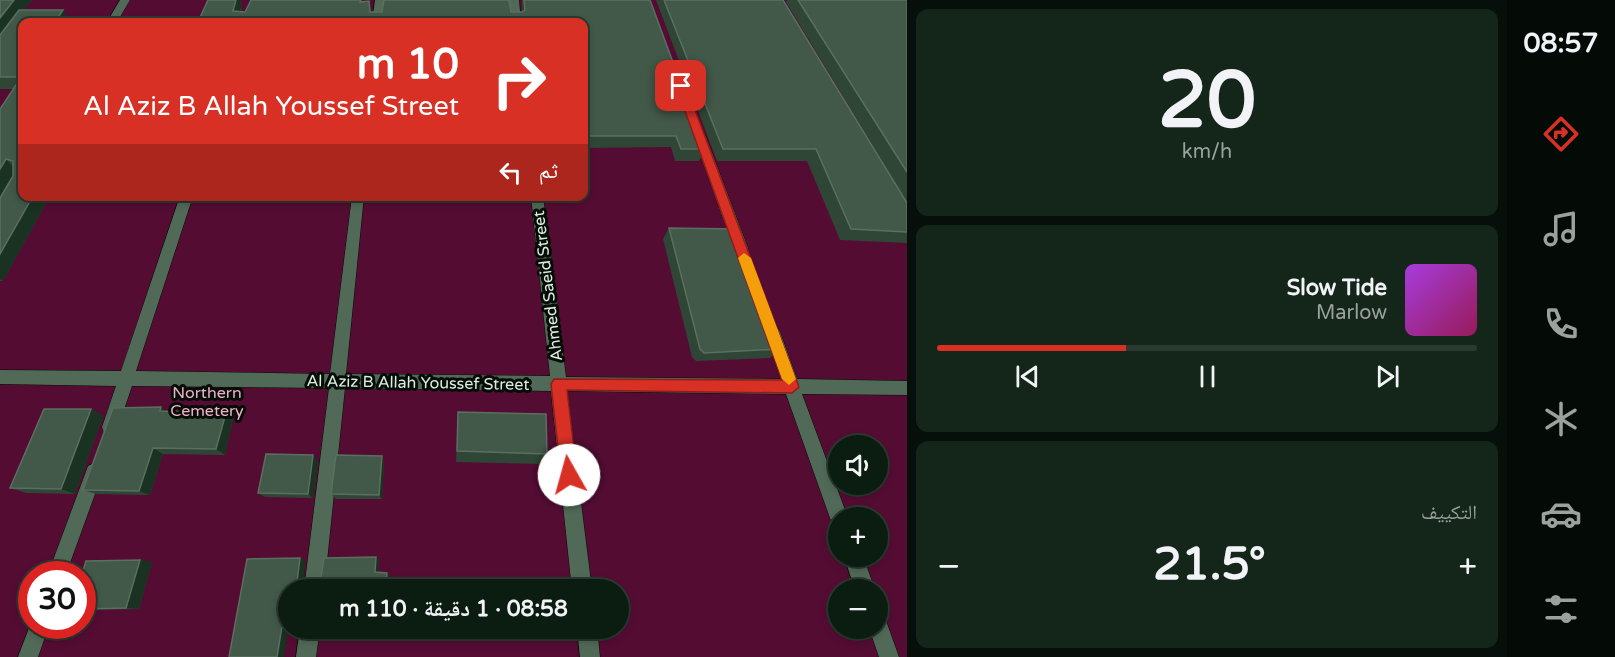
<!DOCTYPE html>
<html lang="ar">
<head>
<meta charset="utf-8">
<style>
  body { margin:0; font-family:"Varela Round","Noto Naskh Arabic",sans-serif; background:#14251a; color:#f1f3f6; direction:rtl; height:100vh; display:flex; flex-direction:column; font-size:22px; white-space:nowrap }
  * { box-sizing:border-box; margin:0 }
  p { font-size:20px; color:#9aa19f }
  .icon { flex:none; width:33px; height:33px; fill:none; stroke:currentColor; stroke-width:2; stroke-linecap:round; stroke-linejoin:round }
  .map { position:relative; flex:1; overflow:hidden; direction:ltr }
  .side { display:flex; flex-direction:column; gap:9px; padding:9px; background:#060f09; width:600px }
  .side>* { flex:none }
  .top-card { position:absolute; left:18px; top:18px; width:570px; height:183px; border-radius:12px; box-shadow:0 3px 9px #0003,0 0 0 2px #2b3a31; direction:rtl; background:#d93025; color:#fff; overflow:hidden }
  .tools { position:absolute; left:828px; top:435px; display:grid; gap:12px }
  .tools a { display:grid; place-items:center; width:60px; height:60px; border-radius:50%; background:#0b1c11; box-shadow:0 3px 9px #0003,0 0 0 2px #2b3a31; font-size:30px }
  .speed { position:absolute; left:18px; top:561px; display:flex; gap:12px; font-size:30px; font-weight:700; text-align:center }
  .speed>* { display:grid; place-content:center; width:78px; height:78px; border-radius:50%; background:#0b1c11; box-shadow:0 3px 9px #0003,0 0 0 2px #2b3a31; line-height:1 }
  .speed .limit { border:9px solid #d22; background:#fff; color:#111 }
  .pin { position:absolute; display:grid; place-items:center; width:51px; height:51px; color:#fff; margin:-26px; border-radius:12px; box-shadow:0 3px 9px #0006 }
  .me { position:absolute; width:66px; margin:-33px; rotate:353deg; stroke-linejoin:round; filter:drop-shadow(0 0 4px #0008) }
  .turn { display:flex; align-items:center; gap:21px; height:126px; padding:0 30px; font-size:27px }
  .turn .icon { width:78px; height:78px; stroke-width:2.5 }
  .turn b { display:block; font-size:42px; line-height:51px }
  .then { display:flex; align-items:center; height:57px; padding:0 30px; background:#0003; gap:12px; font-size:22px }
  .big { font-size:45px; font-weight:700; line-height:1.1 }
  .side .widget { flex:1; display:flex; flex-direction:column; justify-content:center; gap:9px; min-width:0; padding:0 21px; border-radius:12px; background:#14251a }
  .side .dial { align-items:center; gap:0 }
  .dial b { font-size:78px; line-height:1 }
  .song { display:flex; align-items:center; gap:18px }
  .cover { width:72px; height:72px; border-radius:9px; background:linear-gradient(135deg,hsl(280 70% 55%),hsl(330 70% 35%)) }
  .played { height:6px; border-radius:3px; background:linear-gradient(90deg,#d93025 35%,#2b3a31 35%) }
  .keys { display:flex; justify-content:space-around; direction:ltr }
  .heat { display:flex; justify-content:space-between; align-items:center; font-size:33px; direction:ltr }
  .trip { position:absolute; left:278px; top:579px; width:351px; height:60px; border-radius:30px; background:#0b1c11; box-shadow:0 3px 9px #0003,0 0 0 2px #2b3a31; font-weight:700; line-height:60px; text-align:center; direction:rtl }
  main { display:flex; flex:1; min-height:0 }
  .menu { display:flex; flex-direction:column; width:108px; justify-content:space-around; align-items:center; background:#040b07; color:#9aa19f }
  .menu .icon { width:42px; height:42px }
  .menu .on { color:#d93025 }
  .menu b { font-size:27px; color:#f1f3f6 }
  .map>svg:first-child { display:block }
  .green { fill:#540c33; fill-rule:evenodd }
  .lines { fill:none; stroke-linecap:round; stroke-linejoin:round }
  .minor-casing { stroke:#000f03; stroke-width:1 }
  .minor { fill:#516a58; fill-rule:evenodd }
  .wall { fill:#2f4636 }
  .shaded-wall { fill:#1a3222 }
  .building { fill:#425848; stroke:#5a6f60; stroke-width:1.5 }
  .route { fill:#d93025; stroke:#8d1f18; stroke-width:1.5 }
  .slow { fill:#f59e0b }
  .labels { text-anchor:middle; stroke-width:6; stroke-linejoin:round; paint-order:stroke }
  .street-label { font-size:16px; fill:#deece1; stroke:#040d06 }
  .park-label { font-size:16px; fill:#f2b0cb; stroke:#040d06 }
</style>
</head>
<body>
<main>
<nav class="menu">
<b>08:57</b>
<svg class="icon on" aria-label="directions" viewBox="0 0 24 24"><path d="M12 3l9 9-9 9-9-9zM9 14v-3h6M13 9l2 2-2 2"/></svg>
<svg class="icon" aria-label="music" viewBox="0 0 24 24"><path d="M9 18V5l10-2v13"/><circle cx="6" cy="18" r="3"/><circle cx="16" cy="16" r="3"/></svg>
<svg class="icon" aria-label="phone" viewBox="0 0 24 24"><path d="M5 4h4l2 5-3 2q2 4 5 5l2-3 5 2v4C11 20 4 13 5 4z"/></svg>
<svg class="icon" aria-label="climate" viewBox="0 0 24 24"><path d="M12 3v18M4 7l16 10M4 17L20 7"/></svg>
<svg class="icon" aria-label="car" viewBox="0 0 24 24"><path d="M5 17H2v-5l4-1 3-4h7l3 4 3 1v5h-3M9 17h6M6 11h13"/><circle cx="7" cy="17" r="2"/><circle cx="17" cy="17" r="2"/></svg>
<svg class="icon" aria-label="filters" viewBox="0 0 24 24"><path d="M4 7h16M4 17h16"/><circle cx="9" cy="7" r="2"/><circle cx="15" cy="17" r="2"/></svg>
</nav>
<section class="side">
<div class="widget dial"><b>20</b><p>km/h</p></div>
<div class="widget">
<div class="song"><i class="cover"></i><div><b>Slow Tide</b><p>Marlow</p></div></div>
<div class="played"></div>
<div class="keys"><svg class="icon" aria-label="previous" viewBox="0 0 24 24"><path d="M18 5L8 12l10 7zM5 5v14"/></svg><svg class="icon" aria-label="pause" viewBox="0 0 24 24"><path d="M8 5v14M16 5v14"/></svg><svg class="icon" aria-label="next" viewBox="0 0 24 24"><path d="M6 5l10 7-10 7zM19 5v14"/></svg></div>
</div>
<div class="widget"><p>التكييف</p>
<div class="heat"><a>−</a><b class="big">21.5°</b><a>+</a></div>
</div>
</section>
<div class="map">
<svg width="907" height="657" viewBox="0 0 907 657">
  <rect width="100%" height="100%" fill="#0f2617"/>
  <!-- green -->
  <path class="green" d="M0,0H907V657H0ZM22,22H584V196H22ZM838,446H878V484H838ZM838,518H878V556H838ZM32,574H82V626H32ZM288,590H618V628H288ZM838,590H878V628H838Z"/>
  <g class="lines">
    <defs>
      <g id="minor">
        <polygon points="120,0 130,0 117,22 107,22"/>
        <polygon points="375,0 385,0 382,22 372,22"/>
        <polygon points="509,0 519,0 521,22 511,22"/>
        <polygon points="698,128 704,132 748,248 746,252 741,253 734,248 692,132"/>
        <polygon points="180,196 193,196 136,371 330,374 352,196 364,196 346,374 550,376 531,196 543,196 566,377 781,379 764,332 767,327 772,325 777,327 780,332 797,379 907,381 907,395 802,394 848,518 838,518 838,527 833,524 830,518 786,394 567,391 592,590 572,590 551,391 345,388 324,590 304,590 329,388 132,386 116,433 110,435 104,433 102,427 116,386 0,384 0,370 121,371"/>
        <polygon points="94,463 100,466 103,472 66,574 48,574 88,466"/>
        <polygon points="844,556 863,556 875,590 855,590"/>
        <polygon points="878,615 885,618 899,657 879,657 869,628 878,628"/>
        <polygon points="32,620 32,626 49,626 38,657 18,657"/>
        <polygon points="300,628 320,628 316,657 296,657"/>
        <polygon points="577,628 597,628 600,657 580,657"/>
      </g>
    </defs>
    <!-- minor casing -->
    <use href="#minor" class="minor-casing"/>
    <!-- minor -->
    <use href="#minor" class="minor"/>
  </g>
  <!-- wall -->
  <g class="wall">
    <polygon points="0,0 32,0 24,10 71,22 22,22 22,196 50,196 3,281 0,281 0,109 14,89 0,89"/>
    <polygon points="208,0 240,0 242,6 241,12 245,12 369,1 371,12 522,12 522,0 650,0 705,149 699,161 675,161 671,147 584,148 584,22 198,22"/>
    <polygon points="656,0 783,0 907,203 907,243 840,240 807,161 717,161"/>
    <polygon points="787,0 907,0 907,202 786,2"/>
    <polygon points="669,228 780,349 770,358 696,361 692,357 663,239"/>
    <polygon points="91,409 103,416 75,494 26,493 10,488"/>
    <polygon points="167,412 233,419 225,455 163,454 150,495 96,494 83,490"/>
    <polygon points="458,412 547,454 541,464 456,462"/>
    <polygon points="318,461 313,498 265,497 258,493"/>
    <polygon points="384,462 382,499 336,499 331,494"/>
    <polygon points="152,562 139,609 82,610 82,574"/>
  </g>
  <!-- shaded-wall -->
  <g class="shaded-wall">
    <polygon points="14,0 32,0 0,41 0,18"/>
    <polygon points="236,0 240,0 242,6 237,22 233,11"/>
    <polygon points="63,10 70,22 55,22"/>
    <polygon points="22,69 22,84 17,77"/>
    <polygon points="6,159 17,171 0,199 0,169"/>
    <polygon points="33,196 50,196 3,281 0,279 0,254"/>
    <polygon points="161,407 171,414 160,411"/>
    <polygon points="91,409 103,416 75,494 61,489"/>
    <polygon points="226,413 233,419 225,455 216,449"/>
    <polygon points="153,448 163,454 150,495 139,491"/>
    <polygon points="313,455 318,461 313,498 308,494"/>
    <polygon points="382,456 384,462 382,499 379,495"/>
    <polygon points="376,557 379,559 378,574 375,572"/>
    <polygon points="300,558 305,560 303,590 296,590"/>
    <polygon points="140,560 152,562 139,609 126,608"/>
    <polygon points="387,573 390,575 389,590 386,590"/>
    <polygon points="283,620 288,620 288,628 284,657 277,657"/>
  </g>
  <!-- building -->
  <g class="building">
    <polygon points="0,0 14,0 0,18"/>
    <polygon points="208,0 236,0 233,11 245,12 251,0 361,0 360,2 369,1 370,12 382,12 384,0 509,0 511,12 522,12 525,10 524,0 650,0 705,149 681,149 676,136 584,136 584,22 198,22"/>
    <polygon points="664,0 783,0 907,203 907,232 851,229 816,149 723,149"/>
    <polygon points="798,0 907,0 907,172"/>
    <polygon points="19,10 63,10 55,22 22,22 22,69 17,77 0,77 0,35"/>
    <polygon points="22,76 22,196 33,196 0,254 0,198 13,176 13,161 6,159 0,169 0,109"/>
    <polygon points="669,228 735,229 780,349 704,353 700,349"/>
    <polygon points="161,407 160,411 226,413 216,449 153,448 139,491 83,490 113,408"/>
    <polygon points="44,409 91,409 61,489 10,488"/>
    <polygon points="458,412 546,414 547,454 457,451"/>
    <polygon points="266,454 313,455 308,494 258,493"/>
    <polygon points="336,455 382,456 379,495 331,494"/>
    <polygon points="376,557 375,572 387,573 386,590 319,590 324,558"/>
    <polygon points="300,558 296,590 288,590 288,620 283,620 277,657 229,657 247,559"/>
    <polygon points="140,560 126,608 82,609 82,574 86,561"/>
  </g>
  <!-- route -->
  <polygon class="route" points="681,83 686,86 799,387 792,393 567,390 577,475 575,481 569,483 564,481 561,475 551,384 554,379 782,380 676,86"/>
  <!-- slow -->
  <polygon class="slow" points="744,253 751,258 796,379 789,385 782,379 738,258"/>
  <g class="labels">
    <!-- street labels -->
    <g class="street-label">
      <text transform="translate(547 286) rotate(-97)" y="6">Ahmed Saeid Street</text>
      <text transform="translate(418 382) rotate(1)" y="6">Al Aziz B Allah Youssef Street</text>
    </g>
    <!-- park labels -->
    <g class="park-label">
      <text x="207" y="398">Northern<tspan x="207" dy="18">Cemetery</tspan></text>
    </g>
  </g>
</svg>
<div class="tools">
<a><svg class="icon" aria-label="sound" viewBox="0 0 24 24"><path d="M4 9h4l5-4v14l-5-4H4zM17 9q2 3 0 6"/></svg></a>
<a>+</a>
<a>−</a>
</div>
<div class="speed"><div class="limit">30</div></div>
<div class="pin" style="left:681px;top:86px;background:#d93025"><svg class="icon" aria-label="arrive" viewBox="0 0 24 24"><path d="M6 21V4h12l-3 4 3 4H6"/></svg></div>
<svg class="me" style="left:569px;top:475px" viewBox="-20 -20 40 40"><circle r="19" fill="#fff"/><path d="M0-13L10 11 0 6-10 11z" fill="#d93025"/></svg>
<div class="trip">08:58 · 1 دقيقة · 110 m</div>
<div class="top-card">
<div class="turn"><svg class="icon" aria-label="right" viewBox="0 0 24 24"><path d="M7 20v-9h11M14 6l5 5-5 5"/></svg><div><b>10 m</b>Al Aziz B Allah Youssef Street</div></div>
<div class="then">ثم<svg class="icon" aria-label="left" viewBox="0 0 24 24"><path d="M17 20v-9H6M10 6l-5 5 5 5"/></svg></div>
</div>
</div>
</main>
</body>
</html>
